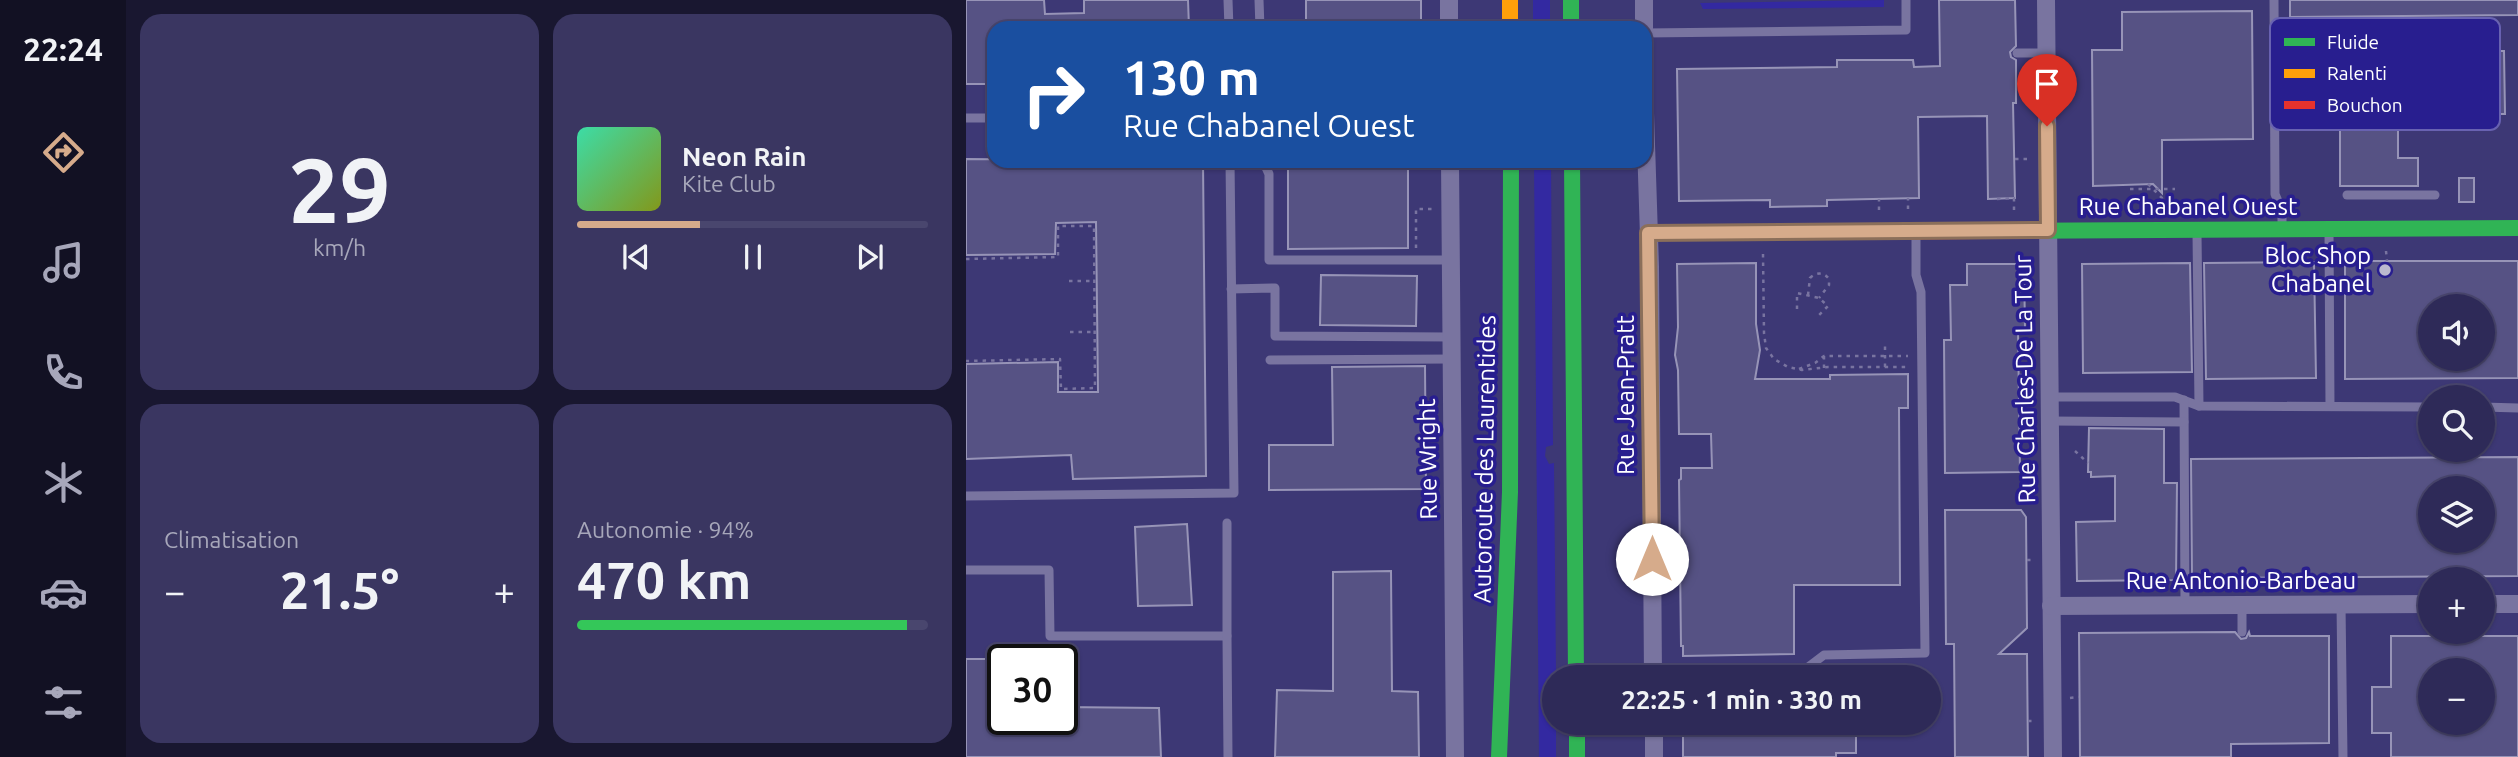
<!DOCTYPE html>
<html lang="fr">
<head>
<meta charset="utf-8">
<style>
  body { margin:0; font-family:Ubuntu,sans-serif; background:#3a3661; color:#f1f3f6; height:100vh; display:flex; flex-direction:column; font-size:26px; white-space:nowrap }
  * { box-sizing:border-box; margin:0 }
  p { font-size:23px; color:#a7a7ba }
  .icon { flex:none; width:38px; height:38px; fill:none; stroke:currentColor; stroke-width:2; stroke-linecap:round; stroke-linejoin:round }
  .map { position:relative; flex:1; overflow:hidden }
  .side { display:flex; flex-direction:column; gap:14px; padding:14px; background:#191730; width:840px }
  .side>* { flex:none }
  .banner { position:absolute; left:21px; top:21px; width:665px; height:147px; border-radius:21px; box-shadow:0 2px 5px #0004,0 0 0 2px #49466e; background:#1a4fa0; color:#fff; overflow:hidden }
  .controls { position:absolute; left:1452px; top:294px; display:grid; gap:14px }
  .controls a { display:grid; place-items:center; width:77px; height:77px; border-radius:50%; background:#2e2a58; box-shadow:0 2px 5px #0004,0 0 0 2px #49466e; font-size:35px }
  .speed { position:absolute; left:21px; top:644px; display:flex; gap:14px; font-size:35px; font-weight:700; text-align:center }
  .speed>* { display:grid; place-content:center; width:91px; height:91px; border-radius:50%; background:#2e2a58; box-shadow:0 2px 5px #0004,0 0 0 2px #49466e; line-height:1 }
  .speed .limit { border:4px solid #111; border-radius:10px; background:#fff; color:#111 }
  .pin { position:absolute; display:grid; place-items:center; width:60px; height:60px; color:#fff; margin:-72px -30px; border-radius:50% 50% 50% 0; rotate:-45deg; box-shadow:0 0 7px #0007 }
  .pin .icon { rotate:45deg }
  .me { position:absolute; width:77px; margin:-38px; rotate:0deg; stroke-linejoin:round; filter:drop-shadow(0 0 5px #0008) }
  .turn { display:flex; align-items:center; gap:24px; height:147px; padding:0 21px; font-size:32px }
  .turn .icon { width:91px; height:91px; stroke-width:2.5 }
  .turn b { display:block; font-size:49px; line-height:60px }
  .big { font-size:52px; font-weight:600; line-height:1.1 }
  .side .widget { flex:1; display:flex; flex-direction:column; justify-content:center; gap:10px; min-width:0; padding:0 24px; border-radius:21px; background:#3a3661 }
  .side .dial { align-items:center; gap:0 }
  .dial b { font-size:91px; line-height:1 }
  .song { display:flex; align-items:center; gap:21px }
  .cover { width:84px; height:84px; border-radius:10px; background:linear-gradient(135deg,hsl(160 70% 55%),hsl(70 70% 35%)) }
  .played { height:7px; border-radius:4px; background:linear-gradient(90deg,#d6ab8b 35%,#49466e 35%) }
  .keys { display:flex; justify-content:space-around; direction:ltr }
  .heat { display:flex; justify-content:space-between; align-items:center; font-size:38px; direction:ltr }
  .charge { height:10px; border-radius:5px; background:linear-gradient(90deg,#34c759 94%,#49466e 0) }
  .side .tiles { flex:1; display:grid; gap:14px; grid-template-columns:repeat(2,1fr) }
  .trip { position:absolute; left:576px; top:665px; width:399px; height:70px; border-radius:35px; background:#2e2a58; box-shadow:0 2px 5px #0004,0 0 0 2px #49466e; font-weight:600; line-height:70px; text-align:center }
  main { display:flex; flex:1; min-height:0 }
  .tab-bar { display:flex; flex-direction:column; width:126px; justify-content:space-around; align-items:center; background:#121123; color:#a7a7ba }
  .tab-bar .icon { width:49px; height:49px }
  .tab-bar .active { color:#d6ab8b }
  .tab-bar b { font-size:32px; color:#f1f3f6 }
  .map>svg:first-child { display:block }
  .green { fill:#3329a1 }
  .building { fill:#565284; stroke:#9794b7; stroke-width:2; fill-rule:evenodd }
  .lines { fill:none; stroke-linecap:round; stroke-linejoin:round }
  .path { stroke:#7974a0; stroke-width:2.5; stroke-dasharray:3.5 5; stroke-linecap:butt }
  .lane { stroke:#7974a0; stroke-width:9 }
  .street { stroke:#7974a0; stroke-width:18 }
  .fast { stroke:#30b455; stroke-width:16 }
  .slow { stroke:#ff9f0a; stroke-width:16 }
  .jam { stroke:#e5322d; stroke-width:16 }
  .route-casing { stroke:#8b6f5a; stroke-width:18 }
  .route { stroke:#d6ab8b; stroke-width:12 }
  .poi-dot { fill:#bbb9cf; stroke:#281e8f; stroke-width:2.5 }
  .labels { text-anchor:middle; stroke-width:7; stroke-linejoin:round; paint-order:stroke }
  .street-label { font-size:24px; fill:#fff; stroke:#281e8f }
  .poi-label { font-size:24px; fill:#fff; stroke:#281e8f; text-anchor:end }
  .key { fill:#281e8f; stroke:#6862b1; stroke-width:2 }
  .key-label { font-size:19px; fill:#fff }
</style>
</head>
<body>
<main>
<nav class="tab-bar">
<b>22:24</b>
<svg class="icon active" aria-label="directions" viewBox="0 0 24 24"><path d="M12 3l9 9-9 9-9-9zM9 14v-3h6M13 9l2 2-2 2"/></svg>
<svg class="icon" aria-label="music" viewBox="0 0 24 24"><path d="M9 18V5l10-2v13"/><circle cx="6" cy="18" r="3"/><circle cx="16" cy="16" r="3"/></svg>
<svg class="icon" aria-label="phone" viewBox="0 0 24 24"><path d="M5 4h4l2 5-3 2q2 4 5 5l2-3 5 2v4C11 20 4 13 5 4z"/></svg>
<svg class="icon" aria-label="climate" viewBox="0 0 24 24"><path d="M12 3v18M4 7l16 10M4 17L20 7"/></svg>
<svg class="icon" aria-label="car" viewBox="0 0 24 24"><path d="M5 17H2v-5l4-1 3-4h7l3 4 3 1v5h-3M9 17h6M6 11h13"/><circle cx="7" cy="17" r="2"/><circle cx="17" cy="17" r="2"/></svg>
<svg class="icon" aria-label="filters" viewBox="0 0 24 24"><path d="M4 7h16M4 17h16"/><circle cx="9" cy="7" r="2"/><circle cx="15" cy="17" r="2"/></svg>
</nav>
<section class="side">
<div class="tiles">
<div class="widget dial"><b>29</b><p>km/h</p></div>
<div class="widget">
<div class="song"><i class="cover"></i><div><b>Neon Rain</b><p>Kite Club</p></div></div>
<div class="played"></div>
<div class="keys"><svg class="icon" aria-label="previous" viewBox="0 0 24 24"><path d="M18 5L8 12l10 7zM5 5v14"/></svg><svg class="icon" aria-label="pause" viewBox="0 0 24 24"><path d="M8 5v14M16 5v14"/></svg><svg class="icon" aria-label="next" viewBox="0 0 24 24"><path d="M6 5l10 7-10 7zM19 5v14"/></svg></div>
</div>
<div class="widget"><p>Climatisation</p>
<div class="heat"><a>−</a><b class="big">21.5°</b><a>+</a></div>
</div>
<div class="widget"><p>Autonomie · 94%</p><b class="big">470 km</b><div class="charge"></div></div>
</div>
</section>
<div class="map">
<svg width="1552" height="757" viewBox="0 0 1552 757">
  <rect width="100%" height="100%" fill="#3d3875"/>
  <!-- green -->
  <g class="green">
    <rect x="567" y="0" width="17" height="28"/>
    <polygon points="918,0 918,7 737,9 734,3"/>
    <polygon points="568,161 585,161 587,445 580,447 579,456 583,464 588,463 590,677 588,677 588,723 590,723 590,757 573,757"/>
  </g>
  <!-- building -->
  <g class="building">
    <polygon points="0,0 78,0 79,14 118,13 118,0 222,0 223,28 28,28 28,84 0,84"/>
    <rect x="340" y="0" width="115" height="28"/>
    <polygon points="973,0 1049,0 1050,46 1044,52 1045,57 1050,60 1050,103 1047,103 1049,198 1022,199 1021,116 952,117 953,198 861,200 861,206 804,207 804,200 713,201 711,69 871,67 871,60 947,60 948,67 974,66"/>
    <polygon points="1324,0 1552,0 1552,15 1324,17"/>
    <polygon points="1286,11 1287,139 1196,140 1196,193 1187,184 1127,186 1126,50 1156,50 1156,12"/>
    <polygon points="1374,51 1538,51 1539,114 1477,114 1477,109 1432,109 1432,158 1452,158 1452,186 1374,186"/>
    <polygon points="0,159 237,161 240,476 107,479 105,455 0,459 0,364 92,362 92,392 132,392 130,222 90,223 89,254 0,255"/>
    <polygon points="322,161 442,161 442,248 322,249"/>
    <rect x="1493" y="178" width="15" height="24"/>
    <path d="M1379,261H1552V378L1379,379ZM1465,306H1517V359H1465Z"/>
    <polygon points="1348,262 1350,378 1240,379 1238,263"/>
    <polygon points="790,263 790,324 794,350 789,379 864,379 864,375 942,374 942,408 933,408 934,585 828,585 828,654 717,656 717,646 715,646 713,480 715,479 715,468 746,468 745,434 713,434 712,370 709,355 712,327 711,264"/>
    <polygon points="1224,263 1226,372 1117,373 1116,264"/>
    <polygon points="1001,264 1058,264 1059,329 1052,329 1054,472 979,473 978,340 985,340 984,285 1001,285"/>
    <polygon points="355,275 451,276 450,326 354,325"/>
    <polygon points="459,366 460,489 303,490 303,445 367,445 366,367"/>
    <polygon points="1123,428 1198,429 1198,483 1211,483 1210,580 1111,581 1110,522 1149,521 1149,476 1125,477 1125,472 1122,472"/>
    <path d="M1552,457V576L1226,578L1225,459ZM1465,488H1517V541H1465Z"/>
    <polygon points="979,510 1055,510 1060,517 1061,628 1033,654 1061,654 1062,757 989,757 988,644 980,644"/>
    <polygon points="221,524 226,605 172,606 169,527"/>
    <polygon points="425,571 426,691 452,692 453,757 309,757 311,690 367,691 367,572"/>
    <polygon points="1269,632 1275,639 1280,638 1283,632 1284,636 1363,636 1363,743 1265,744 1265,757 1114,757 1113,633"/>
    <path d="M1425,636H1552V757H1425V733H1406V687H1425ZM1465,670H1517V723H1465Z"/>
    <polygon points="0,659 37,659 37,719 96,719 96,707 193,708 195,757 0,757"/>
    <polygon points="717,723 890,723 890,753 870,753 870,757 717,757"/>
  </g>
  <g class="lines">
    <!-- path -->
    <g class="path">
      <polyline points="1049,159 1063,159"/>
      <polyline points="1182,184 1196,198 1196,210"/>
      <polyline points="1164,189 1209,189"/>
      <polyline points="1031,199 1048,198 1048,210"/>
      <polyline points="942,209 942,198"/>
      <polyline points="913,210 913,199"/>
      <polyline points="450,248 450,209 468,209"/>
      <polyline points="1420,251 1421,261"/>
      <polyline points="797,254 798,333 800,348 808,359 822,367 836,370 862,367 943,367"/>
      <polyline points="0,259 92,257 92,226 128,226 129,388 95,389 94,359 0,361"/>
      <polyline points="103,281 128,281"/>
      <path d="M842,295L844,278C850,272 858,272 863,279V285L853,298"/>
      <polyline points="831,309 831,293 853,298 862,306 851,317"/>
      <polyline points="104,332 128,332"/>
      <polyline points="919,367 919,346"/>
      <polyline points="858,368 858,356"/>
      <polyline points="833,369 849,363 858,356 942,356"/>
      <polyline points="1053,375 1064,375"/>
      <polyline points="1109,451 1122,463"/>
      <polyline points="1061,560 1065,560"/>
      <polyline points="1517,632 1517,636"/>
      <polyline points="1104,698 1113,697"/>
      <polyline points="1062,721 1067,721"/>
    </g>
    <!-- lane -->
    <g class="lane">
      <polyline points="262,0 263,28"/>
      <polyline points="293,0 294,28"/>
      <polyline points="1308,0 1309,194 1316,211 1316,228"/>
      <polyline points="679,33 940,30 940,0"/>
      <polyline points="1051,53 1080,53"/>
      <polyline points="0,118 28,118"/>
      <polyline points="297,161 303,174 303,260 485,260"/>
      <polyline points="1381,195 1469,195"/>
      <polyline points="1363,231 1364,406"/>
      <polyline points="1231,233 1233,406"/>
      <polyline points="265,289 309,288 309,336 485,337"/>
      <polyline points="304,360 485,359"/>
      <polyline points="1083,397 1209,397 1233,406 1465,407"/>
      <polyline points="1218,400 1219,605"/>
      <polyline points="1517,407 1552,408"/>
      <polyline points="1084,421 1218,422"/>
      <polyline points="0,496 268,493 264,161"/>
      <polyline points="0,570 83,570 84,636 261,636 262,757"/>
      <polyline points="1375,605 1377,757"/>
      <polyline points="1276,632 1276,605"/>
      <polyline points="261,636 261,523"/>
      <polyline points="687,674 720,674 724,677"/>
      <polyline points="829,677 858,655 959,653 955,292 950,275 950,232"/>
    </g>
    <!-- street -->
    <g class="street">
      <polyline points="483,0 483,28"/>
      <polyline points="678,0 678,28"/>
      <polyline points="1080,0 1087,757"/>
      <polyline points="679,113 684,267 687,677"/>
      <polyline points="484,161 489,757"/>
      <polyline points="1517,604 1552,604"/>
      <polyline points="1085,606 1465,604"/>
      <polyline points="688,723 688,757"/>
    </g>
    <!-- fast -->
    <g class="fast">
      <polyline points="605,0 605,28"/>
      <polyline points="606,161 610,677"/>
      <polyline points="1016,231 1552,228"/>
      <polyline points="611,723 611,757"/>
      <polyline points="533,757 544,492 545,161"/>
    </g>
    <!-- slow -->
    <polyline class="slow" points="544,0 544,28"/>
    <!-- jam -->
    <polyline class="jam" points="682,233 1016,231"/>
  </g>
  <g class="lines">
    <defs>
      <polyline id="route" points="686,559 682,233 1082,230 1081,126"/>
    </defs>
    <!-- route casing -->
    <use href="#route" class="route-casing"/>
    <!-- route -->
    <use href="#route" class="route"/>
  </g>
  <!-- markers -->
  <circle class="poi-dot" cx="1419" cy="270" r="7"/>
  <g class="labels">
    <!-- street labels -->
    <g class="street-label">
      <text x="1222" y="215">Rue Chabanel Ouest</text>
      <text transform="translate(1059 379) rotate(-91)" y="8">Rue Charles-De La Tour</text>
      <text transform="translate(660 395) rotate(-90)" y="8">Rue Jean-Pratt</text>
      <text transform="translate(462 459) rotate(-91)" y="8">Rue Wright</text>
      <text transform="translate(519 459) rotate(-89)" y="8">Autoroute des Laurentides</text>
      <text x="1275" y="589">Rue Antonio-Barbeau</text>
    </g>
    <!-- poi labels -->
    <g class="poi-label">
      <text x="1405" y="264">Bloc Shop<tspan x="1405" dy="28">Chabanel</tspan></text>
    </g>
  </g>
  <!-- legend -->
  <rect x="1304" y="18" width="230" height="112" rx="10" class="key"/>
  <rect x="1318" y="38" width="31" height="8" fill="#30b455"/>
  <rect x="1318" y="69" width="31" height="9" fill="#ff9f0a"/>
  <rect x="1318" y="101" width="31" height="8" fill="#e5322d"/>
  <g class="key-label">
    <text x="1361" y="49">Fluide</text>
    <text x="1361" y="80">Ralenti</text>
    <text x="1361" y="112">Bouchon</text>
  </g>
</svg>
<div class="controls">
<a><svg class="icon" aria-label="sound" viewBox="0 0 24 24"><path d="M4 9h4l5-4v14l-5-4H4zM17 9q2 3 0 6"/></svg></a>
<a><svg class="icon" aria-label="search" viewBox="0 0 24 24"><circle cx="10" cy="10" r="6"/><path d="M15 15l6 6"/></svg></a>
<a><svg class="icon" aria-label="layers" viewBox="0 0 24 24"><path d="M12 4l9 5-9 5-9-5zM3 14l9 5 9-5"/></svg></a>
<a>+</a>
<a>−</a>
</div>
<div class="speed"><div class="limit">30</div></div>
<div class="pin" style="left:1081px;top:126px;background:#d93025"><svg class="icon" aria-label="arrive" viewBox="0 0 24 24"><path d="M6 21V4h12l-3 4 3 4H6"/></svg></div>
<svg class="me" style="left:686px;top:559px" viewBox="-20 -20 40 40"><circle r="19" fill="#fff"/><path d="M0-13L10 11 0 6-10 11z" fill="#d6ab8b"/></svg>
<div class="trip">22:25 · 1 min · 330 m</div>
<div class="banner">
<div class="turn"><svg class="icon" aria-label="right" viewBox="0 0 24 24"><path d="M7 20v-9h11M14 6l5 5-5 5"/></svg><div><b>130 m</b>Rue Chabanel Ouest</div></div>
</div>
</div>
</main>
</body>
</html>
